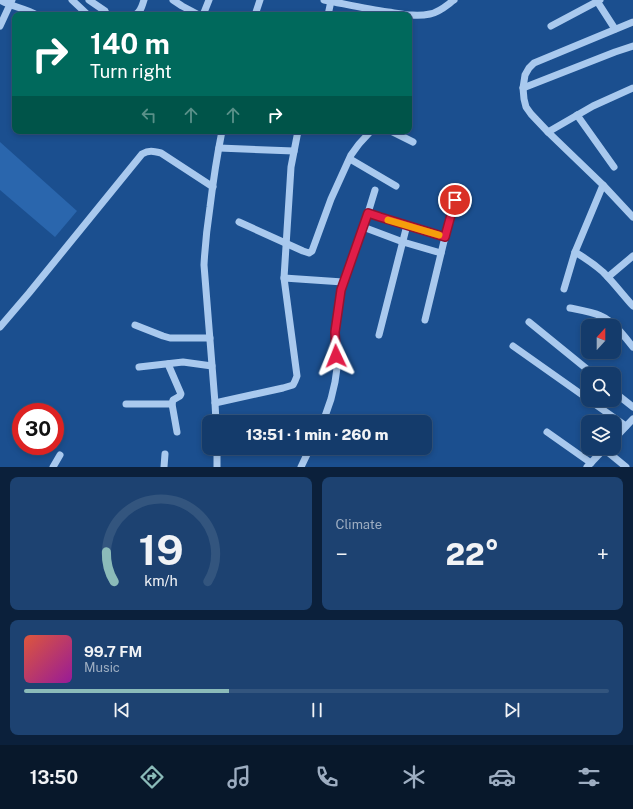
<!DOCTYPE html>
<html lang="en">
<head>
<meta charset="utf-8">
<style>
  body { margin:0; font-family:"Public Sans",sans-serif; background:#1d4271; color:#f1f3f6; height:100vh; display:flex; flex-direction:column; font-size:15px; white-space:nowrap }
  * { box-sizing:border-box; margin:0 }
  p { font-size:13px; color:#9dadc1 }
  .icon { flex:none; width:22px; height:22px; fill:none; stroke:currentColor; stroke-width:2; stroke-linecap:round; stroke-linejoin:round }
  .map { position:relative; height:467px; overflow:hidden }
  .drawer { display:flex; flex-direction:column; gap:10px; padding:10px; background:#0b203b; flex:1 }
  .drawer>* { flex:none }
  .top-card { position:absolute; left:12px; top:12px; width:400px; height:122px; border-radius:8px; box-shadow:0 2px 6px #0003,0 0 0 1px #33557e; background:#00695c; color:#fff; overflow:hidden }
  .needle { width:26px; rotate:21deg }
  .tools { position:absolute; left:581px; top:319px; display:grid; gap:8px }
  .tools a { display:grid; place-items:center; width:40px; height:40px; border-radius:8px; background:#143b6b; box-shadow:0 2px 6px #0003,0 0 0 1px #33557e; font-size:20px }
  .speed { position:absolute; left:12px; top:403px; display:flex; gap:8px; font-size:20px; font-weight:700; text-align:center }
  .speed>* { display:grid; place-content:center; width:52px; height:52px; border-radius:50%; background:#143b6b; box-shadow:0 2px 6px #0003,0 0 0 1px #33557e; line-height:1 }
  .speed .limit { border:6px solid #d22; background:#fff; color:#111 }
  .pin { position:absolute; display:grid; place-items:center; width:34px; height:34px; color:#fff; margin:-17px; border:2px solid #fff; border-radius:50%; box-shadow:0 1px 4px #0007 }
  .me { position:absolute; width:44px; margin:-22px; rotate:358deg; stroke-linejoin:round; filter:drop-shadow(0 0 3px #0008) }
  .turn { display:flex; align-items:center; gap:14px; height:84px; padding:0 12px; font-size:18px }
  .turn .icon { width:52px; height:52px; stroke-width:2.5 }
  .turn b { display:block; font-size:28px; line-height:34px }
  .lanes { display:flex; align-items:center; height:38px; padding:0 12px; background:#0003; justify-content:center; gap:20px; direction:ltr }
  .lanes .off { opacity:.35 }
  .big { font-size:30px; font-weight:800; line-height:1.1 }
  .drawer .widget { flex:1; display:flex; flex-direction:column; justify-content:center; gap:6px; min-width:0; padding:0 14px; border-radius:8px; background:#1d4271 }
  .drawer .dial { align-items:center; gap:0 }
  .dial svg { height:104px; overflow:visible; fill:none; stroke:#33557e; stroke-width:7; stroke-linecap:round; text-anchor:middle }
  .dial text { fill:#f1f3f6; stroke:none }
  .song { display:flex; align-items:center; gap:12px }
  .cover { width:48px; height:48px; border-radius:6px; background:linear-gradient(135deg,hsl(10 70% 55%),hsl(300 70% 35%)) }
  .played { height:4px; border-radius:2px; background:linear-gradient(90deg,#8bbbb9 35%,#33557e 35%) }
  .keys { display:flex; justify-content:space-around; direction:ltr }
  .heat { display:flex; justify-content:space-between; align-items:center; font-size:22px; direction:ltr }
  .drawer .tiles { flex:1; display:grid; gap:10px; grid-template-columns:1fr 1fr }
  .widget:last-child { grid-column:span 2 }
  .trip { position:absolute; left:202px; top:415px; width:230px; height:40px; border-radius:8px; background:#143b6b; box-shadow:0 2px 6px #0003,0 0 0 1px #33557e; font-weight:800; line-height:40px; text-align:center }
  .tabs { display:flex; height:64px; justify-content:space-around; align-items:center; background:#08182b; color:#9dadc1 }
  .tabs .icon { width:28px; height:28px }
  .tabs .on { color:#8bbbb9 }
  .tabs b { font-size:18px; color:#f1f3f6 }
  .map>svg:first-child { display:block }
  .building { fill:#2a66ad }
  .lines { fill:none; stroke-linecap:round; stroke-linejoin:round }
  .minor { stroke:#a9c9ee; stroke-width:7 }
  .route-casing { stroke:#92132f; stroke-width:10 }
  .route { stroke:#e11d48; stroke-width:7 }
  .slow { stroke:#f59e0b; stroke-width:7 }
</style>
</head>
<body>
<div class="map">
<svg width="633" height="467" viewBox="0 0 633 467">
  <rect width="100%" height="100%" fill="#1b4f8f"/>
  <!-- building -->
  <polygon class="building" points="0,142 77,211 55,237 0,190"/>
  <g class="lines">
    <!-- minor -->
    <g class="minor">
      <path d="M0,0C12,7 25,8 37,15"/>
      <polyline points="72,0 88,15"/>
      <polyline points="89,0 105,11 107,15"/>
      <polyline points="173,0 182,6 199,15"/>
      <path d="M324,0C345,4 367,9 388,12C402,14 416,17 430,14C440,12 447,5 454,0"/>
      <polyline points="597,1 615,29"/>
      <path d="M135,15C141,12 142,6 144,0"/>
      <polyline points="203,15 209,0"/>
      <polyline points="255,15 260,0"/>
      <polyline points="328,15 331,1"/>
      <polyline points="633,22 534,63 529,68 525,75 523,88 524,99 526,107 531,114 548,132 603,185 633,217"/>
      <polyline points="0,26 12,0"/>
      <polyline points="551,26 600,0"/>
      <polyline points="523,88 615,52 633,46"/>
      <polyline points="577,115 614,167"/>
      <polyline points="391,131 413,142"/>
      <polyline points="548,132 593,106 633,88"/>
      <polyline points="219,148 294,151"/>
      <polyline points="350,159 396,186"/>
      <polyline points="368,213 380,217 445,237"/>
      <polyline points="239,222 303,251 309,253 312,251 331,199 351,155 359,144 371,131"/>
      <polyline points="363,227 403,242 441,253"/>
      <path d="M575,252C585,258 594,264 603,272C614,283 623,295 633,306"/>
      <polyline points="608,277 633,256"/>
      <polyline points="284,278 343,282"/>
      <polyline points="564,289 575,252 603,185"/>
      <path d="M570,308C580,310 592,312 601,316C613,321 625,337 633,347"/>
      <polyline points="425,320 445,237 455,200"/>
      <polyline points="529,322 593,374"/>
      <polyline points="135,325 163,336 170,338 210,338"/>
      <path d="M0,327L29,293L142,154C149,150 153,151 161,153L213,187"/>
      <polyline points="379,335 407,225"/>
      <polyline points="513,346 588,399"/>
      <polyline points="168,364 181,394 180,396 173,400 172,404 177,432"/>
      <polyline points="139,367 183,362 212,366"/>
      <polyline points="614,392 633,407"/>
      <polyline points="589,400 626,426"/>
      <polyline points="215,403 283,388 293,385 295,381 297,376 284,278 291,167 298,131"/>
      <polyline points="126,404 172,404"/>
      <path d="M216,422L215,403L204,265C205,246 207,227 210,207C213,182 217,156 222,131"/>
      <polyline points="323,422 331,399 335,382 337,368 335,332 341,290 368,213 375,190"/>
      <polyline points="547,432 591,463"/>
      <polyline points="614,439 633,419"/>
      <polyline points="217,448 217,467"/>
      <polyline points="604,449 626,467"/>
      <polyline points="53,467 60,455"/>
      <polyline points="164,467 165,454"/>
      <polyline points="301,467 310,448"/>
      <polyline points="587,467 605,448"/>
    </g>
  </g>
  <g class="lines">
    <defs>
      <polyline id="route" points="336,356 335,332 341,290 368,213 380,217 445,237 455,200"/>
    </defs>
    <!-- route casing -->
    <use href="#route" class="route-casing"/>
    <!-- route -->
    <use href="#route" class="route"/>
    <!-- slow -->
    <polyline class="slow" points="388,220 439,235"/>
  </g>
</svg>
<div class="tools">
<a><svg class="needle" viewBox="-14 -14 28 28"><path d="M0-13l5 13h-10z" fill="#e53935"/><path d="M0 13l5-13h-10z" fill="#9dadc1"/></svg></a>
<a><svg class="icon" aria-label="search" viewBox="0 0 24 24"><circle cx="10" cy="10" r="6"/><path d="M15 15l6 6"/></svg></a>
<a><svg class="icon" aria-label="layers" viewBox="0 0 24 24"><path d="M12 4l9 5-9 5-9-5zM3 14l9 5 9-5"/></svg></a>
</div>
<div class="speed"><div class="limit">30</div></div>
<div class="pin" style="left:455px;top:200px;background:#d93025"><svg class="icon" aria-label="arrive" viewBox="0 0 24 24"><path d="M6 21V4h12l-3 4 3 4H6"/></svg></div>
<svg class="me" style="left:336px;top:356px" viewBox="-20 -20 40 40"><path d="M0-17L14 15 0 8-14 15z" fill="#e11d48" stroke="#fff" stroke-width="4"/></svg>
<div class="trip">13:51 · 1 min · 260 m</div>
<div class="top-card">
<div class="turn"><svg class="icon" aria-label="right" viewBox="0 0 24 24"><path d="M7 20v-9h11M14 6l5 5-5 5"/></svg><div><b>140 m</b>Turn right</div></div>
<div class="lanes"><svg class="icon off" aria-label="left" viewBox="0 0 24 24"><path d="M17 20v-9H6M10 6l-5 5 5 5"/></svg><svg class="icon off" aria-label="ahead" viewBox="0 0 24 24"><path d="M12 20V5M6 11l6-6 6 6"/></svg><svg class="icon off" aria-label="ahead" viewBox="0 0 24 24"><path d="M12 20V5M6 11l6-6 6 6"/></svg><svg class="icon" aria-label="right" viewBox="0 0 24 24"><path d="M7 20v-9h11M14 6l5 5-5 5"/></svg></div>
</div>
</div>
<section class="drawer">
<div class="tiles">
<div class="widget dial"><svg viewBox="0 0 100 80">
<path d="M14 69A42 42 0 1 1 86 69"/>
<path d="M14 69A42 42 0 0 1 8 46" stroke="#8bbbb9"/>
<text x="50" y="56" font-size="32" font-weight="700">19</text>
<text x="50" y="72" font-size="11">km/h</text>
</svg></div>
<div class="widget"><p>Climate</p>
<div class="heat"><a>−</a><b class="big">22°</b><a>+</a></div>
</div>
<div class="widget">
<div class="song"><i class="cover"></i><div><b>99.7 FM</b><p>Music</p></div></div>
<div class="played"></div>
<div class="keys"><svg class="icon" aria-label="previous" viewBox="0 0 24 24"><path d="M18 5L8 12l10 7zM5 5v14"/></svg><svg class="icon" aria-label="pause" viewBox="0 0 24 24"><path d="M8 5v14M16 5v14"/></svg><svg class="icon" aria-label="next" viewBox="0 0 24 24"><path d="M6 5l10 7-10 7zM19 5v14"/></svg></div>
</div>
</div>
</section>
<nav class="tabs">
<b>13:50</b>
<svg class="icon on" aria-label="directions" viewBox="0 0 24 24"><path d="M12 3l9 9-9 9-9-9zM9 14v-3h6M13 9l2 2-2 2"/></svg>
<svg class="icon" aria-label="music" viewBox="0 0 24 24"><path d="M9 18V5l10-2v13"/><circle cx="6" cy="18" r="3"/><circle cx="16" cy="16" r="3"/></svg>
<svg class="icon" aria-label="phone" viewBox="0 0 24 24"><path d="M5 4h4l2 5-3 2q2 4 5 5l2-3 5 2v4C11 20 4 13 5 4z"/></svg>
<svg class="icon" aria-label="climate" viewBox="0 0 24 24"><path d="M12 3v18M4 7l16 10M4 17L20 7"/></svg>
<svg class="icon" aria-label="car" viewBox="0 0 24 24"><path d="M5 17H2v-5l4-1 3-4h7l3 4 3 1v5h-3M9 17h6M6 11h13"/><circle cx="7" cy="17" r="2"/><circle cx="17" cy="17" r="2"/></svg>
<svg class="icon" aria-label="filters" viewBox="0 0 24 24"><path d="M4 7h16M4 17h16"/><circle cx="9" cy="7" r="2"/><circle cx="15" cy="17" r="2"/></svg>
</nav>
</body>
</html>
